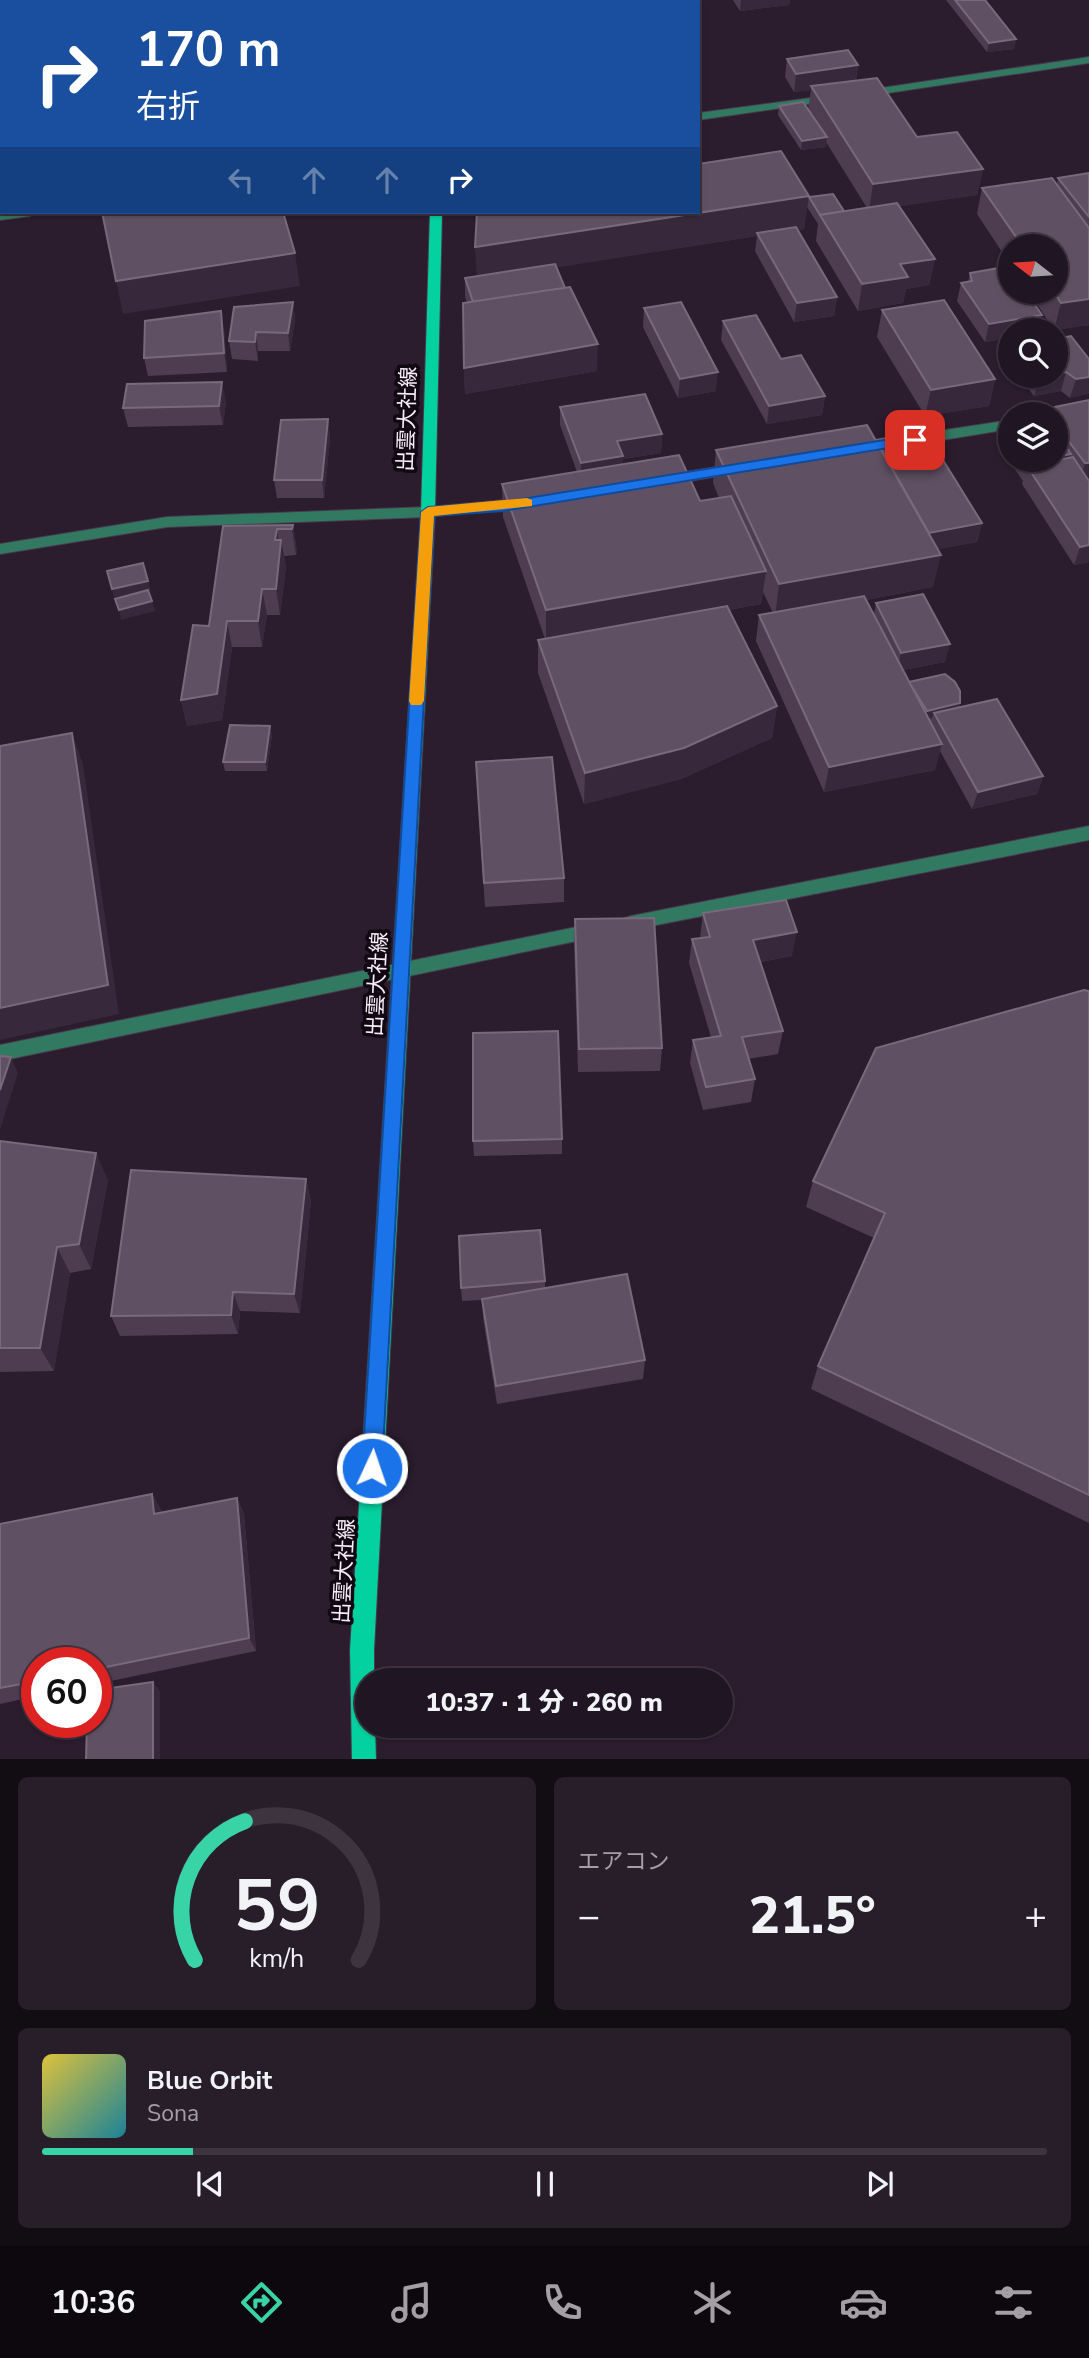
<!DOCTYPE html>
<html lang="ja">
<head>
<meta charset="utf-8">
<style>
  body { margin:0; font-family:"Nunito Sans","Noto Sans JP",sans-serif; background:#281e2a; color:#f1f3f6; height:100vh; display:flex; flex-direction:column; font-size:26px; white-space:nowrap }
  * { box-sizing:border-box; margin:0 }
  p { font-size:23px; color:#a29fa5 }
  .icon { flex:none; width:38px; height:38px; fill:none; stroke:currentColor; stroke-width:2; stroke-linecap:round; stroke-linejoin:round }
  .map { position:relative; height:1759px; overflow:hidden }
  .sheet { display:flex; flex-direction:column; gap:18px; padding:18px; background:#120c13; flex:1 }
  .sheet>* { flex:none }
  .hud { position:absolute; left:0px; top:0px; width:700px; height:214px; box-shadow:0 2px 5px #0004,0 0 0 2px #3d3440; background:#1a4fa0; color:#fff; overflow:hidden }
  .needle { width:46px; rotate:287deg }
  .buttons { position:absolute; left:998px; top:234px; display:grid; gap:14px }
  .buttons a { display:grid; place-items:center; width:70px; height:70px; border-radius:50%; background:#201522; box-shadow:0 2px 5px #0004,0 0 0 2px #3d3440; font-size:35px }
  .speed { position:absolute; left:21px; top:1647px; display:flex; gap:14px; font-size:35px; font-weight:700; text-align:center }
  .speed>* { display:grid; place-content:center; width:91px; height:91px; border-radius:50%; background:#201522; box-shadow:0 2px 5px #0004,0 0 0 2px #3d3440; line-height:1 }
  .speed .limit { border:10px solid #d22; background:#fff; color:#111 }
  .pin { position:absolute; display:grid; place-items:center; width:60px; height:60px; color:#fff; margin:-30px; border-radius:14px; box-shadow:0 4px 10px #0006 }
  .me { position:absolute; width:77px; margin:-38px; rotate:3deg; stroke-linejoin:round; filter:drop-shadow(0 0 5px #0008) }
  .turn { display:flex; align-items:center; gap:24px; height:147px; padding:0 21px; font-size:32px }
  .turn .icon { width:91px; height:91px; stroke-width:2.5 }
  .turn b { display:block; font-size:49px; line-height:60px }
  .lanes { display:flex; align-items:center; height:66px; padding:0 21px; background:#0003; justify-content:center; gap:35px; direction:ltr }
  .lanes .off { opacity:.35 }
  .big { font-size:52px; font-weight:800; line-height:1.1 }
  .sheet .widget { flex:1; display:flex; flex-direction:column; justify-content:center; gap:10px; min-width:0; padding:0 24px; border-radius:10px; background:#281e2a }
  .sheet .dial { align-items:center; gap:0 }
  .dial svg { height:182px; overflow:visible; fill:none; stroke:#3d3440; stroke-width:7; stroke-linecap:round; text-anchor:middle }
  .dial text { fill:#f1f3f6; stroke:none }
  .song { display:flex; align-items:center; gap:21px }
  .cover { width:84px; height:84px; border-radius:10px; background:linear-gradient(135deg,hsl(50 70% 55%),hsl(190 70% 35%)) }
  .played { height:7px; border-radius:4px; background:linear-gradient(90deg,#38d4a6 15%,#3d3440 15%) }
  .keys { display:flex; justify-content:space-around; direction:ltr }
  .heat { display:flex; justify-content:space-between; align-items:center; font-size:38px; direction:ltr }
  .sheet .tiles { flex:1; display:grid; gap:18px; grid-template-columns:1fr 1fr }
  .widget:last-child { grid-column:span 2 }
  .trip { position:absolute; left:355px; top:1668px; width:378px; height:70px; border-radius:35px; background:#201522; box-shadow:0 2px 5px #0004,0 0 0 2px #3d3440; font-weight:800; line-height:70px; text-align:center }
  .tab-bar { display:flex; height:112px; justify-content:space-around; align-items:center; background:#0d080e; color:#a29fa5 }
  .tab-bar .icon { width:49px; height:49px }
  .tab-bar .selected { color:#38d4a6 }
  .tab-bar b { font-size:32px; color:#f1f3f6 }
  .map>svg:first-child { display:block }
  .lines { fill:none; stroke-linecap:round; stroke-linejoin:round }
  .minor-casing { stroke:#48394b; stroke-width:2 }
  .primary-casing { stroke:#48394b; stroke-width:2 }
  .minor { fill:#327961; fill-rule:evenodd }
  .primary { fill:#03d1a0; fill-rule:evenodd }
  .wall { fill:#4e3d51 }
  .shaded-wall { fill:#38283b }
  .building { fill:#605063; stroke:#78697b; stroke-width:2 }
  .route { fill:#1a73e8; stroke:#114b97; stroke-width:2 }
  .slow { fill:#f59e0b }
  .labels { text-anchor:middle; stroke-width:7; stroke-linejoin:round; paint-order:stroke }
  .street-label { font-size:21px; fill:#f8edfa; stroke:#100911 }
</style>
</head>
<body>
<div class="map">
<svg width="1089" height="1760" viewBox="0 0 1089 1760">
  <rect width="100%" height="100%" fill="#2b1c2e"/>
  <g class="lines">
    <defs>
      <g id="minor">
        <polygon points="1089,57 1089,63 861,97 855,94 861,91"/>
        <polygon points="833,95 837,96 837,100 698,120 698,113"/>
        <polygon points="0,212 36,212 30,216 0,220"/>
        <polygon points="1010,420 1010,429 906,446 899,441 906,436"/>
        <polygon points="736,464 743,469 741,472 667,485 660,480 667,475"/>
        <polygon points="526,498 531,500 533,503 531,506 428,517 167,527 0,554 0,544 167,517 428,507"/>
        <polygon points="1089,826 1089,840 631,930 625,928 622,923 625,918 631,916"/>
        <polygon points="596,923 602,925 605,930 602,935 596,937 0,1061 0,1045"/>
      </g>
      <g id="primary">
        <rect x="440" y="0" width="10" height="2"/>
        <polygon points="430,212 442,212 435,512 374,1650 374,1680 368,1680 368,1726 375,1726 376,1760 352,1760 350,1650 421,512"/>
      </g>
    </defs>
    <!-- minor casing -->
    <use href="#minor" class="minor-casing"/>
    <!-- primary casing -->
    <use href="#primary" class="primary-casing"/>
    <!-- minor -->
    <use href="#minor" class="minor"/>
    <!-- primary -->
    <use href="#primary" class="primary"/>
  </g>
  <!-- wall -->
  <g class="wall">
    <rect x="476" y="0" width="36" height="1"/>
    <rect x="544" y="0" width="22" height="2"/>
    <polygon points="733,0 790,0 789,5 740,11"/>
    <polygon points="946,0 985,0 1016,39 1014,49 987,52"/>
    <polygon points="787,59 858,65 856,80 917,137 983,169 977,195 899,206 935,259 929,285 906,289 903,303 858,311 816,241 818,224 807,207 804,229 798,230 837,297 834,316 794,322 755,251 757,236 556,267 597,371 465,394 464,368 467,302 465,297 465,278 476,276 809,196 809,197 844,211 867,208 826,142 826,147 801,150 778,115 779,106 808,109 811,90 794,92 785,77"/>
    <polygon points="1089,173 1089,325 1054,330 1031,295 1030,298 1010,331 1010,338 985,342 957,301 961,283 968,282 970,273 1010,292 1055,292 1055,247 1010,247 1010,264 977,214 982,188 1057,184 1058,178"/>
    <polygon points="293,302 295,320 290,351 258,351 258,361 232,359 229,341"/>
    <polygon points="644,308 716,391 678,398 643,327"/>
    <polygon points="882,310 995,379 989,406 925,416 877,337"/>
    <polygon points="723,321 781,359 825,396 822,415 767,424 721,340"/>
    <polygon points="224,329 227,372 148,376 144,358"/>
    <polygon points="1089,359 1070,398 1061,391 1034,396 1019,376 1055,376"/>
    <polygon points="1089,400 1089,562 1074,565 1022,484 1023,481 997,443 1002,425 1010,423 1010,460 1055,460 1055,415 1044,415 1045,409"/>
    <polygon points="226,401 223,425 128,427 123,408"/>
    <polygon points="560,407 662,434 661,453 623,459 623,464 700,501 719,498 713,483 716,450 876,440 982,523 977,542 938,549 933,587 866,600 874,614 876,603 945,662 903,670 909,682 960,703 959,708 1043,776 1037,794 972,809 940,751 935,770 824,792 756,641 759,615 773,613 763,592 761,604 729,610 777,706 772,738 681,779 584,804 538,673 538,640 545,639 503,517 502,484 577,472 560,425"/>
    <polygon points="328,419 330,438 324,498 277,498 274,480"/>
    <polygon points="293,525 297,552 296,555 284,556 286,566 280,615 267,615 262,647 232,647 222,720 187,726 181,700 209,626 223,526"/>
    <polygon points="270,726 272,735 267,771 225,771 223,762"/>
    <polygon points="477,787 564,878 564,902 485,907"/>
    <polygon points="703,913 792,956 760,962 783,1031 778,1054 748,1059 755,1079 751,1102 703,1110 690,1063 693,1040 711,1037 689,963 692,939 700,938"/>
    <polygon points="575,919 662,1048 660,1071 578,1072 574,943"/>
    <polygon points="1089,991 1089,1523 811,1389 818,1366 874,1238 806,1207 813,1181"/>
    <polygon points="562,1139 562,1154 474,1156 473,1141"/>
    <polygon points="0,1141 108,1180 91,1269 70,1273 54,1371 0,1372"/>
    <polygon points="306,1179 311,1201 300,1313 240,1311 238,1334 120,1336 111,1316"/>
    <polygon points="545,1281 545,1288 645,1360 643,1379 497,1404 483,1318 482,1300 462,1301 461,1288"/>
    <polygon points="152,1494 162,1512 237,1498 244,1514 256,1651 96,1684 96,1662 37,1662 37,1696 0,1704 0,1524"/>
  </g>
  <!-- shaded-wall -->
  <g class="shaded-wall">
    <polygon points="10,0 48,0 48,2 11,2"/>
    <polygon points="79,0 131,0 131,2 80,2"/>
    <polygon points="741,0 790,0 789,5 740,11"/>
    <polygon points="1016,39 1014,49 987,52 989,43"/>
    <polygon points="858,65 855,83 811,86 811,90 794,92 796,74"/>
    <polygon points="827,137 826,147 801,150 802,141"/>
    <polygon points="983,169 977,195 869,211 873,184"/>
    <polygon points="809,196 804,229 759,236 757,233 757,236 477,280 475,247"/>
    <polygon points="295,253 300,286 123,314 116,281"/>
    <polygon points="935,259 929,285 906,289 903,303 858,311 862,284 900,264"/>
    <polygon points="837,297 834,316 794,322 797,303"/>
    <polygon points="1089,299 1089,325 1054,330 1061,303"/>
    <polygon points="293,302 295,320 290,351 288,333"/>
    <polygon points="221,311 224,329 227,372 224,353"/>
    <polygon points="1042,315 1038,331 1010,331 1010,338 985,342 989,324"/>
    <polygon points="256,332 258,351 258,361 255,342"/>
    <polygon points="598,344 597,371 465,394 464,368"/>
    <polygon points="718,372 716,391 678,398 680,379"/>
    <polygon points="1066,372 1061,391 1034,396 1039,378 1055,376 1055,374"/>
    <polygon points="1089,377 1089,394 1070,398 1076,379"/>
    <polygon points="995,379 989,406 925,416 931,390"/>
    <polygon points="222,382 226,401 223,425 219,406"/>
    <polygon points="825,396 822,415 767,424 769,406"/>
    <polygon points="328,419 330,438 324,498 322,480"/>
    <polygon points="662,434 661,453 623,459 622,475 581,481 581,463 617,441"/>
    <polygon points="1071,454 1066,473 1027,466 1022,481 1028,463 1040,460 1055,460 1055,457"/>
    <polygon points="1085,463 1089,463 1089,480 1080,482"/>
    <polygon points="982,523 977,542 919,553 924,534"/>
    <polygon points="293,525 297,552 296,555 292,529"/>
    <polygon points="277,529 280,550 281,540 286,566 280,615 276,589 275,540"/>
    <polygon points="1089,545 1089,562 1074,565 1080,547"/>
    <polygon points="941,555 933,587 775,617 779,584"/>
    <polygon points="766,571 761,604 546,642 546,610"/>
    <polygon points="148,581 151,590 114,599 112,589"/>
    <polygon points="262,589 267,615 262,647 258,621"/>
    <polygon points="152,601 155,611 121,620 119,610"/>
    <polygon points="227,621 232,647 222,720 187,726 181,700"/>
    <polygon points="950,644 945,662 897,671 901,653"/>
    <polygon points="960,703 958,712 934,713 932,718 924,720 927,711"/>
    <polygon points="777,706 772,738 681,779 584,804 585,773"/>
    <polygon points="270,726 272,735 267,771 265,762"/>
    <polygon points="72,733 83,764 119,1014 0,1040 0,1008"/>
    <polygon points="942,744 935,770 824,792 829,767"/>
    <polygon points="1043,776 1037,794 972,809 978,792"/>
    <polygon points="797,932 792,956 749,964 753,940"/>
    <polygon points="11,1057 18,1073 0,1130 0,1090"/>
    <polygon points="96,1153 108,1180 91,1269 79,1244"/>
    <polygon points="306,1179 311,1201 300,1313 294,1294"/>
    <polygon points="57,1247 70,1273 54,1371 40,1348"/>
    <polygon points="233,1292 240,1311 238,1334 231,1315"/>
    <polygon points="152,1494 161,1511 163,1530 154,1514"/>
    <polygon points="237,1498 244,1514 256,1651 249,1638"/>
    <polygon points="153,1682 160,1691 160,1760 153,1760"/>
  </g>
  <!-- building -->
  <g class="building">
    <polygon points="173,0 199,0 200,2 173,2"/>
    <polygon points="955,0 985,0 1016,39 989,43"/>
    <polygon points="848,50 858,65 796,74 787,59"/>
    <polygon points="0,66 2,66 2,88 0,71"/>
    <polygon points="877,78 917,137 957,132 983,169 873,184 811,86"/>
    <polygon points="803,102 827,137 802,141 779,106"/>
    <polygon points="781,151 809,196 475,247 477,212 698,212 698,164"/>
    <polygon points="1089,173 1089,217 1058,178"/>
    <polygon points="1052,178 1089,228 1089,299 1061,303 1054,292 1055,292 1055,247 1023,247 982,188"/>
    <polygon points="833,194 844,211 820,215 809,197"/>
    <polygon points="897,203 935,259 900,264 908,277 862,284 820,215"/>
    <polygon points="102,212 283,212 295,253 116,281"/>
    <polygon points="796,227 837,297 797,303 757,233"/>
    <polygon points="555,264 565,288 473,302 465,278"/>
    <polygon points="1010,266 1010,292 1026,292 1042,315 989,324 961,283 972,281 970,273"/>
    <polygon points="570,287 598,344 464,368 463,303"/>
    <polygon points="944,300 995,379 931,390 882,310"/>
    <polygon points="293,302 288,333 256,332 255,342 229,341 234,307"/>
    <polygon points="681,302 718,372 680,379 644,308"/>
    <polygon points="221,311 224,353 144,358 145,321"/>
    <polygon points="756,315 781,359 801,355 825,396 769,406 723,321"/>
    <polygon points="1071,336 1089,359 1089,377 1076,379 1066,372 1055,374 1055,339"/>
    <polygon points="222,382 219,406 123,408 127,384"/>
    <polygon points="645,394 662,434 617,441 623,456 581,463 560,407"/>
    <polygon points="1089,400 1089,463 1085,463 1055,423 1055,415 1049,415 1045,409"/>
    <polygon points="328,419 322,480 274,480 281,420"/>
    <polygon points="1010,423 1010,436 1002,425"/>
    <polygon points="867,425 941,555 779,584 716,450"/>
    <polygon points="925,431 982,523 929,533 876,440"/>
    <polygon points="1055,431 1071,454 1055,457"/>
    <polygon points="679,455 700,501 731,496 766,571 546,610 502,484"/>
    <polygon points="1073,457 1089,481 1089,545 1080,547 1027,466"/>
    <polygon points="1026,460 1040,460 1028,463"/>
    <polygon points="293,525 292,529 277,529 275,540 281,540 276,589 262,589 258,621 227,621 217,694 181,700 193,625 209,626 223,526"/>
    <polygon points="143,563 148,581 112,589 107,571"/>
    <polygon points="148,590 152,601 119,610 115,599"/>
    <polygon points="923,594 950,644 901,653 876,603"/>
    <polygon points="864,596 942,744 829,767 759,615"/>
    <polygon points="727,606 777,706 684,748 585,773 538,640"/>
    <polygon points="945,674 955,682 960,691 960,703 927,711 909,682"/>
    <polygon points="997,699 1043,776 978,792 934,713"/>
    <polygon points="230,725 270,726 265,762 223,762"/>
    <polygon points="72,733 108,985 0,1008 0,746"/>
    <polygon points="552,757 564,878 484,883 476,762"/>
    <polygon points="786,900 797,932 753,940 783,1031 742,1037 755,1079 706,1087 693,1040 721,1036 692,939 710,937 703,913"/>
    <polygon points="654,918 662,1048 579,1049 575,919"/>
    <polygon points="1084,990 1089,991 1089,1495 818,1366 885,1213 813,1181 876,1048"/>
    <polygon points="558,1031 562,1139 473,1141 473,1033"/>
    <polygon points="0,1056 11,1057 0,1090"/>
    <polygon points="0,1141 96,1153 79,1244 57,1247 40,1348 0,1348"/>
    <polygon points="131,1170 306,1179 294,1294 233,1292 231,1315 111,1316"/>
    <polygon points="540,1230 545,1281 461,1288 459,1236"/>
    <polygon points="627,1274 645,1360 496,1386 482,1299"/>
    <polygon points="152,1494 154,1514 237,1498 249,1638 96,1669 96,1662 37,1662 37,1681 0,1688 0,1524"/>
    <polygon points="153,1682 153,1760 86,1760 87,1722 96,1722 96,1690"/>
  </g>
  <!-- route -->
  <polygon class="route" points="915,435 919,437 919,443 503,511 434,516 382,1468 379,1475 372,1478 365,1475 362,1468 421,512 428,507 503,502"/>
  <!-- slow -->
  <polygon class="slow" points="527,498 532,500 532,506 434,516 424,701 421,705 411,705 409,701 421,512 428,507"/>
  <g class="labels">
    <!-- street labels -->
    <g class="street-label">
      <text transform="translate(407 419) rotate(-88)" y="7">出雲大社線</text>
      <text transform="translate(377 984) rotate(-87)" y="7">出雲大社線</text>
      <text transform="translate(344 1571) rotate(-87)" y="7">出雲大社線</text>
    </g>
  </g>
</svg>
<div class="buttons">
<a><svg class="needle" viewBox="-14 -14 28 28"><path d="M0-13l5 13h-10z" fill="#e53935"/><path d="M0 13l5-13h-10z" fill="#a29fa5"/></svg></a>
<a><svg class="icon" aria-label="search" viewBox="0 0 24 24"><circle cx="10" cy="10" r="6"/><path d="M15 15l6 6"/></svg></a>
<a><svg class="icon" aria-label="layers" viewBox="0 0 24 24"><path d="M12 4l9 5-9 5-9-5zM3 14l9 5 9-5"/></svg></a>
</div>
<div class="speed"><div class="limit">60</div></div>
<div class="pin" style="left:915px;top:440px;background:#d93025"><svg class="icon" aria-label="arrive" viewBox="0 0 24 24"><path d="M6 21V4h12l-3 4 3 4H6"/></svg></div>
<svg class="me" style="left:372px;top:1468px" viewBox="-20 -20 40 40"><circle r="17" fill="#1a73e8" stroke="#fff" stroke-width="3"/><path d="M0-11L8 9 0 5-8 9z" fill="#fff"/></svg>
<div class="trip">10:37 · 1 分 · 260 m</div>
<div class="hud">
<div class="turn"><svg class="icon" aria-label="right" viewBox="0 0 24 24"><path d="M7 20v-9h11M14 6l5 5-5 5"/></svg><div><b>170 m</b>右折</div></div>
<div class="lanes"><svg class="icon off" aria-label="left" viewBox="0 0 24 24"><path d="M17 20v-9H6M10 6l-5 5 5 5"/></svg><svg class="icon off" aria-label="ahead" viewBox="0 0 24 24"><path d="M12 20V5M6 11l6-6 6 6"/></svg><svg class="icon off" aria-label="ahead" viewBox="0 0 24 24"><path d="M12 20V5M6 11l6-6 6 6"/></svg><svg class="icon" aria-label="right" viewBox="0 0 24 24"><path d="M7 20v-9h11M14 6l5 5-5 5"/></svg></div>
</div>
</div>
<section class="sheet">
<div class="tiles">
<div class="widget dial"><svg viewBox="0 0 100 80">
<path d="M14 69A42 42 0 1 1 86 69"/>
<path d="M14 69A42 42 0 0 1 36 8" stroke="#38d4a6"/>
<text x="50" y="56" font-size="32" font-weight="700">59</text>
<text x="50" y="72" font-size="11">km/h</text>
</svg></div>
<div class="widget"><p>エアコン</p>
<div class="heat"><a>−</a><b class="big">21.5°</b><a>+</a></div>
</div>
<div class="widget">
<div class="song"><i class="cover"></i><div><b>Blue Orbit</b><p>Sona</p></div></div>
<div class="played"></div>
<div class="keys"><svg class="icon" aria-label="previous" viewBox="0 0 24 24"><path d="M18 5L8 12l10 7zM5 5v14"/></svg><svg class="icon" aria-label="pause" viewBox="0 0 24 24"><path d="M8 5v14M16 5v14"/></svg><svg class="icon" aria-label="next" viewBox="0 0 24 24"><path d="M6 5l10 7-10 7zM19 5v14"/></svg></div>
</div>
</div>
</section>
<nav class="tab-bar">
<b>10:36</b>
<svg class="icon selected" aria-label="directions" viewBox="0 0 24 24"><path d="M12 3l9 9-9 9-9-9zM9 14v-3h6M13 9l2 2-2 2"/></svg>
<svg class="icon" aria-label="music" viewBox="0 0 24 24"><path d="M9 18V5l10-2v13"/><circle cx="6" cy="18" r="3"/><circle cx="16" cy="16" r="3"/></svg>
<svg class="icon" aria-label="phone" viewBox="0 0 24 24"><path d="M5 4h4l2 5-3 2q2 4 5 5l2-3 5 2v4C11 20 4 13 5 4z"/></svg>
<svg class="icon" aria-label="climate" viewBox="0 0 24 24"><path d="M12 3v18M4 7l16 10M4 17L20 7"/></svg>
<svg class="icon" aria-label="car" viewBox="0 0 24 24"><path d="M5 17H2v-5l4-1 3-4h7l3 4 3 1v5h-3M9 17h6M6 11h13"/><circle cx="7" cy="17" r="2"/><circle cx="17" cy="17" r="2"/></svg>
<svg class="icon" aria-label="filters" viewBox="0 0 24 24"><path d="M4 7h16M4 17h16"/><circle cx="9" cy="7" r="2"/><circle cx="15" cy="17" r="2"/></svg>
</nav>
</body>
</html>
